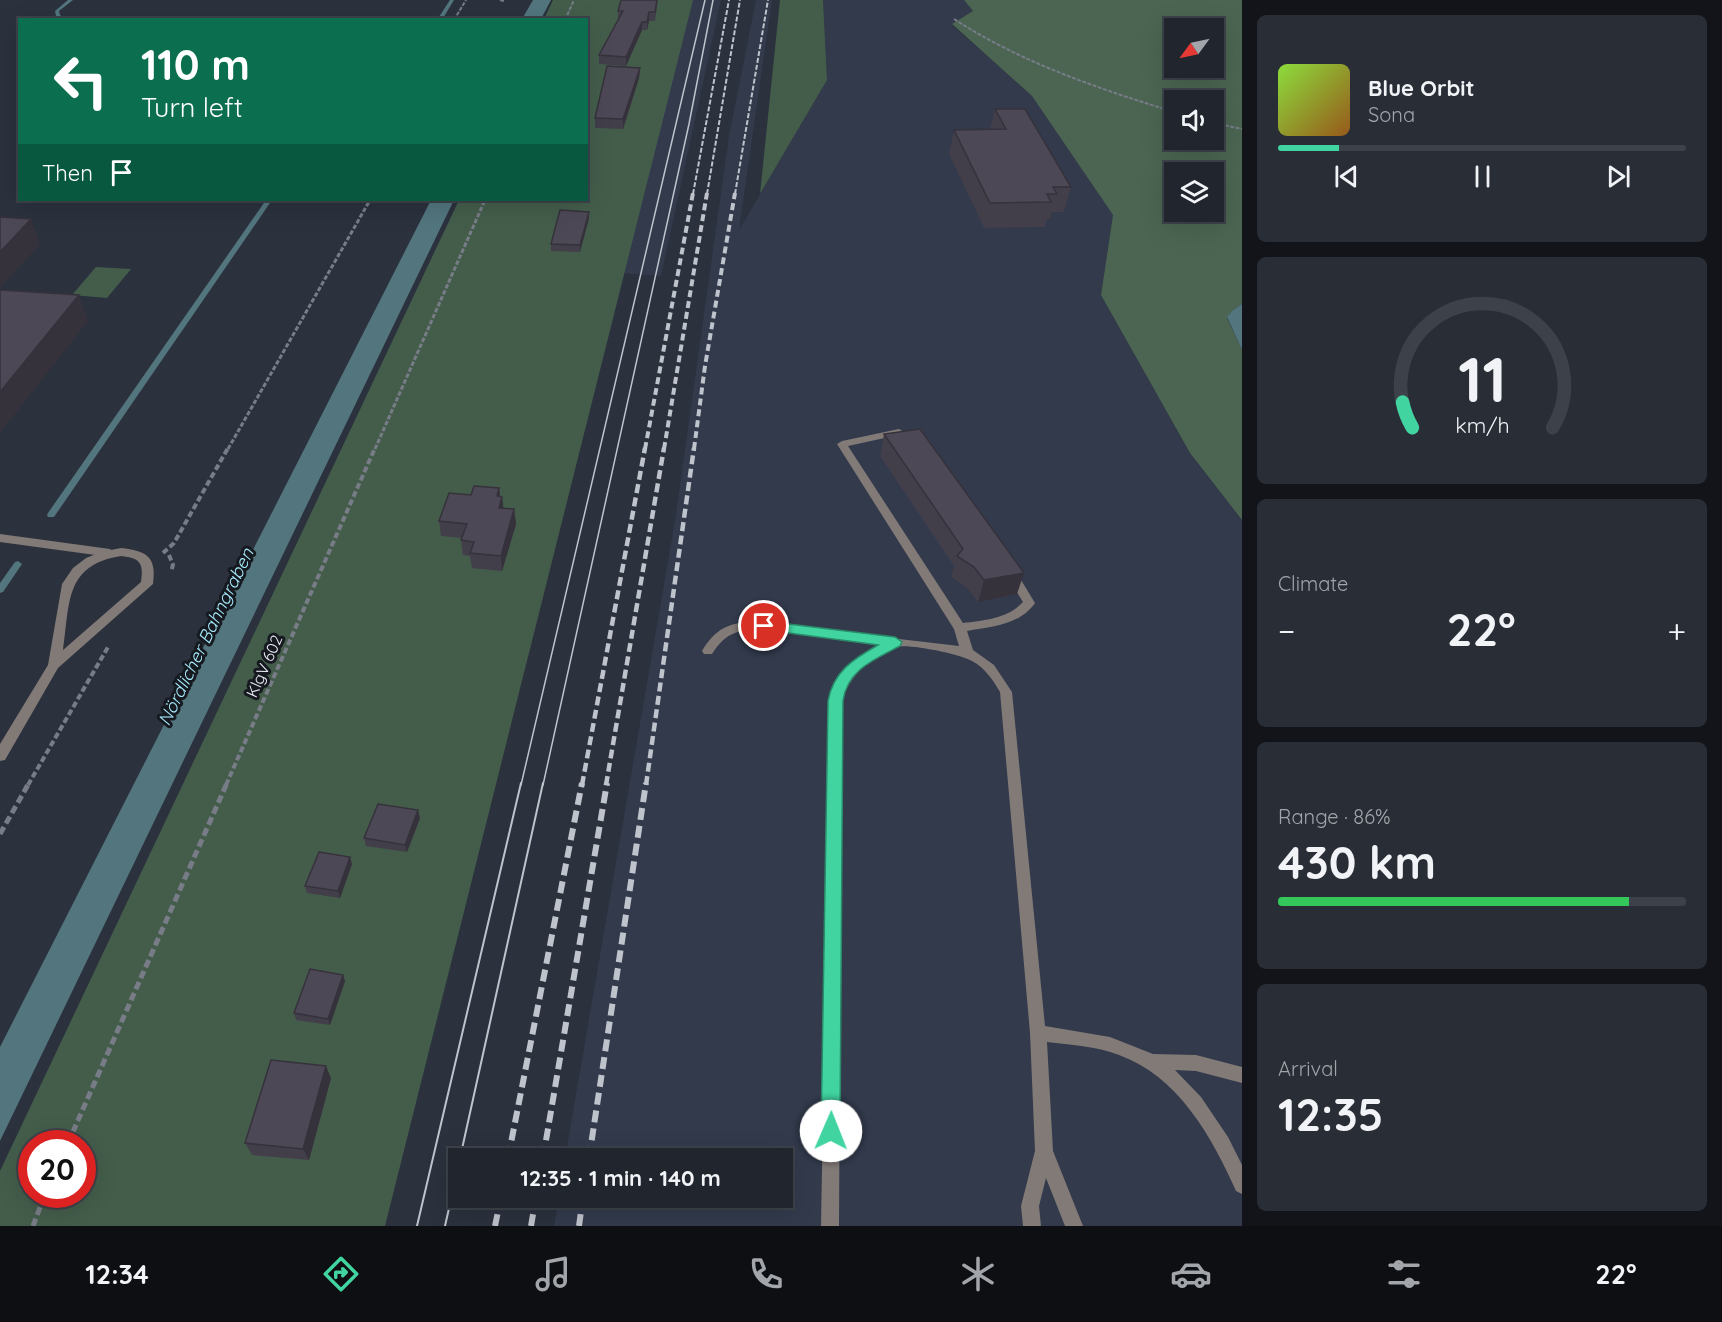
<!DOCTYPE html>
<html lang="en">
<head>
<meta charset="utf-8">
<style>
  body { margin:0; font-family:Quicksand,sans-serif; background:#282d36; color:#f1f3f6; height:100vh; display:flex; flex-direction:column; font-size:22px; white-space:nowrap }
  * { box-sizing:border-box; margin:0 }
  p { font-size:20px; color:#a2a5aa }
  .icon { flex:none; width:33px; height:33px; fill:none; stroke:currentColor; stroke-width:2; stroke-linecap:round; stroke-linejoin:round }
  .map { position:relative; flex:1; overflow:hidden }
  .sheet { display:flex; flex-direction:column; gap:15px; padding:15px; background:#121419; width:480px }
  .sheet>* { flex:none }
  .banner { position:absolute; left:18px; top:18px; width:570px; height:183px; border-radius:0px; box-shadow:0 6px 24px #0002,0 0 0 2px #3d424a; background:#0b6e4f; color:#fff; overflow:hidden }
  .needle { width:39px; rotate:237deg }
  .controls { position:absolute; left:1164px; top:18px; display:grid; gap:12px }
  .controls a { display:grid; place-items:center; width:60px; height:60px; border-radius:0px; background:#20252e; box-shadow:0 6px 24px #0002,0 0 0 2px #3d424a; font-size:30px }
  .speed { position:absolute; left:18px; top:1130px; display:flex; gap:12px; font-size:30px; font-weight:700; text-align:center }
  .speed>* { display:grid; place-content:center; width:78px; height:78px; border-radius:50%; background:#20252e; box-shadow:0 6px 24px #0002,0 0 0 2px #3d424a; line-height:1 }
  .speed .limit { border:9px solid #d22; background:#fff; color:#111 }
  .pin { position:absolute; display:grid; place-items:center; width:51px; height:51px; color:#fff; margin:-26px; border:3px solid #fff; border-radius:50%; box-shadow:0 2px 6px #0007 }
  .me { position:absolute; width:66px; margin:-33px; rotate:1deg; stroke-linejoin:round; filter:drop-shadow(0 0 4px #0008) }
  .turn { display:flex; align-items:center; gap:21px; height:126px; padding:0 24px; font-size:27px }
  .turn .icon { width:78px; height:78px; stroke-width:2.5 }
  .turn b { display:block; font-size:42px; line-height:51px }
  .then { display:flex; align-items:center; height:57px; padding:0 24px; background:#0003; gap:12px; font-size:22px }
  .big { font-size:45px; font-weight:700; line-height:1.1 }
  .sheet .card { flex:1; display:flex; flex-direction:column; justify-content:center; gap:9px; min-width:0; padding:0 21px; border-radius:9px; background:#282d36 }
  .sheet .dial { align-items:center; gap:0 }
  .dial svg { height:156px; overflow:visible; fill:none; stroke:#3d424a; stroke-width:7; stroke-linecap:round; text-anchor:middle }
  .dial text { fill:#f1f3f6; stroke:none }
  .song { display:flex; align-items:center; gap:18px }
  .cover { width:72px; height:72px; border-radius:9px; background:linear-gradient(135deg,hsl(90 70% 55%),hsl(30 70% 35%)) }
  .played { height:6px; border-radius:3px; background:linear-gradient(90deg,#41d4a1 15%,#3d424a 15%) }
  .keys { display:flex; justify-content:space-around; direction:ltr }
  .heat { display:flex; justify-content:space-between; align-items:center; font-size:33px; direction:ltr }
  .charge { height:9px; border-radius:4px; background:linear-gradient(90deg,#34c759 86%,#3d424a 0) }
  .trip { position:absolute; left:448px; top:1148px; width:345px; height:60px; border-radius:0px; background:#20252e; box-shadow:0 6px 24px #0002,0 0 0 2px #3d424a; font-weight:700; line-height:60px; text-align:center }
  .dock { display:flex; height:96px; justify-content:space-around; align-items:center; background:#0d0f12; color:#a2a5aa }
  .dock .icon { width:42px; height:42px }
  .dock .on { color:#41d4a1 }
  .dock b { font-size:27px; color:#f1f3f6 }
  main { display:flex; flex:1; min-height:0 }
  .map>svg:first-child { display:block }
  .built { fill:#323a4c }
  .green { fill:#445d4b; fill-rule:evenodd }
  .forest { fill:#4b6552; fill-rule:evenodd }
  .water { fill:#52757e }
  .lines { fill:none; stroke-linecap:round; stroke-linejoin:round }
  .stream { fill:#52757e; fill-rule:evenodd }
  .path-far3 { stroke:#777c87; stroke-width:2; stroke-dasharray:4 1.5; stroke-linecap:butt }
  .path-far2 { stroke:#777c87; stroke-width:3; stroke-dasharray:4.5 2; stroke-linecap:butt }
  .path-far1 { stroke:#777c87; stroke-width:4; stroke-dasharray:6 3; stroke-linecap:butt }
  .path { stroke:#777c87; stroke-width:5; stroke-dasharray:8 4; stroke-linecap:butt }
  .lane { fill:#827a77; fill-rule:evenodd }
  .street { fill:#827a77; fill-rule:evenodd }
  .tram-far1 { stroke:#bfc3cc; stroke-width:1.5 }
  .tram { stroke:#bfc3cc; stroke-width:2 }
  .rail-far3 { stroke:#bfc3cc; stroke-width:2; stroke-dasharray:5 2; stroke-linecap:butt }
  .rail-far2 { stroke:#bfc3cc; stroke-width:4; stroke-dasharray:7 4; stroke-linecap:butt }
  .rail-far1 { stroke:#bfc3cc; stroke-width:4.5; stroke-dasharray:9 4.5; stroke-linecap:butt }
  .rail { stroke:#bfc3cc; stroke-width:6; stroke-dasharray:12 6; stroke-linecap:butt }
  .wall { fill:#423e4a }
  .shaded-wall { fill:#36323c }
  .building { fill:#4d4856; stroke:#36323c; stroke-width:1.5 }
  .route { fill:#41d4a1; stroke:#2a8a69; stroke-width:1.5 }
  .labels { text-anchor:middle; stroke-width:6; stroke-linejoin:round; paint-order:stroke }
  .street-label { font-size:16px; fill:#ecf0f8; stroke:#16191f }
  .water-label { font-size:18px; font-style:italic; fill:#a7ecfd; stroke:#16191f }
</style>
</head>
<body>
<main>
<div class="map">
<svg width="1242" height="1226" viewBox="0 0 1242 1226">
  <rect width="100%" height="100%" fill="#2b313d"/>
  <!-- built -->
  <g class="built">
    <polygon points="681,0 721,0 661,276 605,272"/>
    <polygon points="756,0 772,0 739,230 827,80 823,0 964,0 973,11 952,25 1032,96 1113,215 1101,295 1190,453 1242,520 1242,1226 554,1226 559,1197 783,1197 783,1158 565,1158 675,521 729,136"/>
  </g>
  <!-- green -->
  <g class="green">
    <path d="M553,0H693L385,1226H0V1171L459,200H586V20L544,19ZM32,1143H82V1194H32Z"/>
    <polygon points="780,0 823,0 827,80 760,194"/>
    <polygon points="96,267 131,269 107,298 72,295"/>
  </g>
  <!-- forest -->
  <path class="forest" d="M964,0H1242V304L1233,310L1227,318L1242,350V520L1190,453L1101,295L1113,215L1032,96L952,24L973,11ZM1174,28H1214V68H1174ZM1174,100H1214V140H1174ZM1174,172H1214V212H1174Z"/>
  <!-- water -->
  <g class="water">
    <polygon points="533,0 551,0 541,19 522,19"/>
    <polygon points="431,200 454,200 0,1141 0,1047"/>
    <polygon points="1242,304 1242,350 1227,317 1233,310"/>
  </g>
  <g class="lines">
    <!-- stream -->
    <g class="stream">
      <polygon points="68,0 73,0 59,11 60,15 66,20 60,20 56,16 55,11"/>
      <polygon points="450,0 454,0 442,20 437,20"/>
      <polygon points="266,200 272,200 54,517 48,517 47,515 48,513"/>
      <polygon points="18,561 22,564 3,592 0,593 0,583 15,562"/>
    </g>
    <!-- path-far3 -->
    <g class="path-far3">
      <polyline points="500,0 504,1"/>
      <path d="M954,19C1022,63 1097,88 1174,112"/>
      <polyline points="454,20 466,0"/>
      <polyline points="565,20 574,0"/>
      <polyline points="1214,123 1242,129"/>
    </g>
    <!-- path-far2 -->
    <g class="path-far2">
      <polyline points="228,449 370,200"/>
      <polyline points="375,449 485,200"/>
    </g>
    <!-- path-far1 -->
    <g class="path-far1">
      <polyline points="163,553 174,543 228,448"/>
      <polyline points="169,555 173,565 171,571"/>
      <polyline points="28,785 108,647"/>
      <polyline points="226,785 375,448"/>
    </g>
    <!-- path -->
    <g class="path">
      <polyline points="0,834 29,783"/>
      <polyline points="68,1143 227,783"/>
      <polyline points="33,1226 45,1194"/>
    </g>
    <!-- lane -->
    <g class="lane">
      <path d="M899,429L904,432L903,434L848,446L963,623C984,620 1007,619 1023,602L1005,573L1011,569L1015,570L1035,603C1020,625 991,627 967,631L973,650L994,665L1012,692L1045,1026L1110,1037L1153,1054L1196,1055L1242,1067V1083L1196,1071L1175,1070L1201,1097L1228,1137L1242,1165V1194L1236,1191C1212,1137 1178,1076 1119,1055C1096,1046 1070,1045 1047,1042L1053,1151L1083,1226H1065L1046,1178L1039,1206L1041,1226H1023L1021,1206L1035,1151L1030,1033L1000,692C993,680 985,668 972,661C961,654 907,643 896,647C871,656 849,676 842,701L839,1226H821L830,701C837,672 855,658 881,644L764,630C738,630 727,631 712,654H704L702,651C715,629 729,622 754,622L959,646L954,629L837,444L842,441Z"/>
      <polygon points="0,534 110,549 116,553 110,557 0,542"/>
    </g>
    <!-- street -->
    <path class="street" d="M121,548C146,551 157,556 153,584L58,668L5,760L0,761V744L48,665L62,584L73,568L86,558L101,552ZM121,556C140,558 144,563 141,582L63,650C70,604 64,565 121,556Z"/>
    <!-- tram-far1 -->
    <g class="tram-far1">
      <polyline points="521,785 705,0"/>
      <polyline points="543,785 689,124 713,0"/>
    </g>
    <!-- tram -->
    <g class="tram">
      <polyline points="460,1158 543,783"/>
      <polyline points="417,1226 521,783"/>
      <polyline points="445,1226 459,1164"/>
    </g>
    <!-- rail-far3 -->
    <g class="rail-far3">
      <polyline points="693,194 729,0"/>
      <polyline points="707,194 740,0"/>
      <polyline points="735,194 768,0"/>
    </g>
    <!-- rail-far2 -->
    <g class="rail-far2">
      <polyline points="645,449 693,193"/>
      <polyline points="664,449 707,193"/>
      <polyline points="694,449 705,366 735,193"/>
    </g>
    <!-- rail-far1 -->
    <g class="rail-far1">
      <polyline points="582,785 645,448"/>
      <polyline points="606,785 664,448"/>
      <polyline points="646,785 694,448"/>
    </g>
    <!-- rail -->
    <g class="rail">
      <polyline points="508,1158 582,783"/>
      <polyline points="543,1158 607,783"/>
      <polyline points="589,1158 646,783"/>
      <polyline points="495,1226 501,1197"/>
      <polyline points="531,1226 536,1197"/>
      <polyline points="579,1226 583,1197"/>
    </g>
  </g>
  <!-- wall -->
  <g class="wall">
    <polygon points="658,0 655,21 649,21 647,30 642,30 626,66 599,64 599,55 618,19 618,11"/>
    <polygon points="640,68 639,78 623,129 595,128 595,118"/>
    <polygon points="995,109 1071,187 1064,212 1052,212 1050,219 1047,219 1045,227 984,228 949,154 954,130 990,129"/>
    <polygon points="589,218 580,252 551,251 551,244"/>
    <polygon points="884,434 1017,594 978,602 968,589 951,577 954,566 880,456"/>
    <polygon points="499,488 500,497 502,497 503,508 514,509 516,524 502,571 472,568 470,556 463,555 461,540 462,538 441,536 439,521 471,495"/>
    <polygon points="420,818 407,852 366,846 364,838"/>
    <polygon points="352,864 340,898 307,893 305,886"/>
    <polygon points="343,975 345,981 330,1025 296,1020 294,1013"/>
    <polygon points="331,1078 309,1160 252,1155 245,1143"/>
  </g>
  <!-- shaded-wall -->
  <g class="shaded-wall">
    <polygon points="649,12 649,21 647,30 647,22"/>
    <polygon points="642,22 642,30 626,66 626,57"/>
    <polygon points="640,68 639,78 623,129 623,119"/>
    <polygon points="589,212 589,218 580,252 580,245"/>
    <polygon points="31,219 40,244 0,288 0,252"/>
    <polygon points="79,295 88,321 0,433 0,392"/>
    <polygon points="499,488 501,502 502,497 504,511 500,522 497,496"/>
    <polygon points="514,509 516,524 502,571 501,556"/>
    <polygon points="1024,573 1017,594 978,602 984,580"/>
    <polygon points="418,810 420,818 407,852 405,845"/>
    <polygon points="350,857 352,864 340,898 338,891"/>
    <polygon points="343,975 345,981 330,1025 328,1019"/>
    <polygon points="326,1066 331,1078 309,1160 303,1149"/>
  </g>
  <!-- building -->
  <g class="building">
    <polygon points="621,0 657,0 655,12 649,12 647,22 642,22 626,57 599,55 623,11 618,11"/>
    <polygon points="607,66 640,68 623,119 595,118"/>
    <polygon points="995,109 1025,109 1071,187 1053,187 1057,194 1047,194 1051,202 990,203 954,130 1006,129"/>
    <polygon points="560,210 589,212 580,245 551,244"/>
    <polygon points="0,217 31,219 0,252"/>
    <polygon points="0,290 79,295 0,392"/>
    <polygon points="920,429 1024,573 984,580 974,567 957,556 963,549 884,434"/>
    <polygon points="474,486 499,488 497,496 502,497 499,508 514,509 501,556 470,553 474,542 461,540 467,524 439,521 449,493 471,495"/>
    <polygon points="378,804 418,810 405,845 364,838"/>
    <polygon points="319,852 350,857 338,891 305,886"/>
    <polygon points="310,969 343,975 328,1019 294,1013"/>
    <polygon points="271,1060 326,1066 303,1149 245,1143"/>
  </g>
  <!-- route -->
  <path class="route" d="M764,621L895,637L902,642L900,646C875,659 847,670 843,701L840,1131L837,1137L831,1140L824,1137L821,1131L828,701C833,672 853,659 878,645L759,629L757,626Z"/>
  <g class="labels">
    <!-- street labels -->
    <g class="street-label">
      <text transform="translate(264 666) rotate(-66)" y="6">KlgV 602</text>
    </g>
    <!-- water labels -->
    <g class="water-label">
      <text transform="translate(206 637) rotate(-64)" y="6">Nördlicher Bahngraben</text>
    </g>
  </g>
</svg>
<div class="controls">
<a><svg class="needle" viewBox="-14 -14 28 28"><path d="M0-13l5 13h-10z" fill="#e53935"/><path d="M0 13l5-13h-10z" fill="#a2a5aa"/></svg></a>
<a><svg class="icon" aria-label="sound" viewBox="0 0 24 24"><path d="M4 9h4l5-4v14l-5-4H4zM17 9q2 3 0 6"/></svg></a>
<a><svg class="icon" aria-label="layers" viewBox="0 0 24 24"><path d="M12 4l9 5-9 5-9-5zM3 14l9 5 9-5"/></svg></a>
</div>
<div class="speed"><div class="limit">20</div></div>
<div class="pin" style="left:764px;top:626px;background:#d93025"><svg class="icon" aria-label="arrive" viewBox="0 0 24 24"><path d="M6 21V4h12l-3 4 3 4H6"/></svg></div>
<svg class="me" style="left:831px;top:1131px" viewBox="-20 -20 40 40"><circle r="19" fill="#fff"/><path d="M0-13L10 11 0 6-10 11z" fill="#41d4a1"/></svg>
<div class="trip">12:35 · 1 min · 140 m</div>
<div class="banner">
<div class="turn"><svg class="icon" aria-label="left" viewBox="0 0 24 24"><path d="M17 20v-9H6M10 6l-5 5 5 5"/></svg><div><b>110 m</b>Turn left</div></div>
<div class="then">Then<svg class="icon" aria-label="arrive" viewBox="0 0 24 24"><path d="M6 21V4h12l-3 4 3 4H6"/></svg></div>
</div>
</div>
<section class="sheet">
<div class="card">
<div class="song"><i class="cover"></i><div><b>Blue Orbit</b><p>Sona</p></div></div>
<div class="played"></div>
<div class="keys"><svg class="icon" aria-label="previous" viewBox="0 0 24 24"><path d="M18 5L8 12l10 7zM5 5v14"/></svg><svg class="icon" aria-label="pause" viewBox="0 0 24 24"><path d="M8 5v14M16 5v14"/></svg><svg class="icon" aria-label="next" viewBox="0 0 24 24"><path d="M6 5l10 7-10 7zM19 5v14"/></svg></div>
</div>
<div class="card dial"><svg viewBox="0 0 100 80">
<path d="M14 69A42 42 0 1 1 86 69"/>
<path d="M14 69A42 42 0 0 1 9 56" stroke="#41d4a1"/>
<text x="50" y="56" font-size="32" font-weight="700">11</text>
<text x="50" y="72" font-size="11">km/h</text>
</svg></div>
<div class="card"><p>Climate</p>
<div class="heat"><a>−</a><b class="big">22°</b><a>+</a></div>
</div>
<div class="card"><p>Range · 86%</p><b class="big">430 km</b><div class="charge"></div></div>
<div class="card"><p>Arrival</p><b class="big">12:35</b></div>
</section>
</main>
<nav class="dock">
<b>12:34</b>
<svg class="icon on" aria-label="directions" viewBox="0 0 24 24"><path d="M12 3l9 9-9 9-9-9zM9 14v-3h6M13 9l2 2-2 2"/></svg>
<svg class="icon" aria-label="music" viewBox="0 0 24 24"><path d="M9 18V5l10-2v13"/><circle cx="6" cy="18" r="3"/><circle cx="16" cy="16" r="3"/></svg>
<svg class="icon" aria-label="phone" viewBox="0 0 24 24"><path d="M5 4h4l2 5-3 2q2 4 5 5l2-3 5 2v4C11 20 4 13 5 4z"/></svg>
<svg class="icon" aria-label="climate" viewBox="0 0 24 24"><path d="M12 3v18M4 7l16 10M4 17L20 7"/></svg>
<svg class="icon" aria-label="car" viewBox="0 0 24 24"><path d="M5 17H2v-5l4-1 3-4h7l3 4 3 1v5h-3M9 17h6M6 11h13"/><circle cx="7" cy="17" r="2"/><circle cx="17" cy="17" r="2"/></svg>
<svg class="icon" aria-label="filters" viewBox="0 0 24 24"><path d="M4 7h16M4 17h16"/><circle cx="9" cy="7" r="2"/><circle cx="15" cy="17" r="2"/></svg>
<b>22°</b>
</nav>
</body>
</html>
